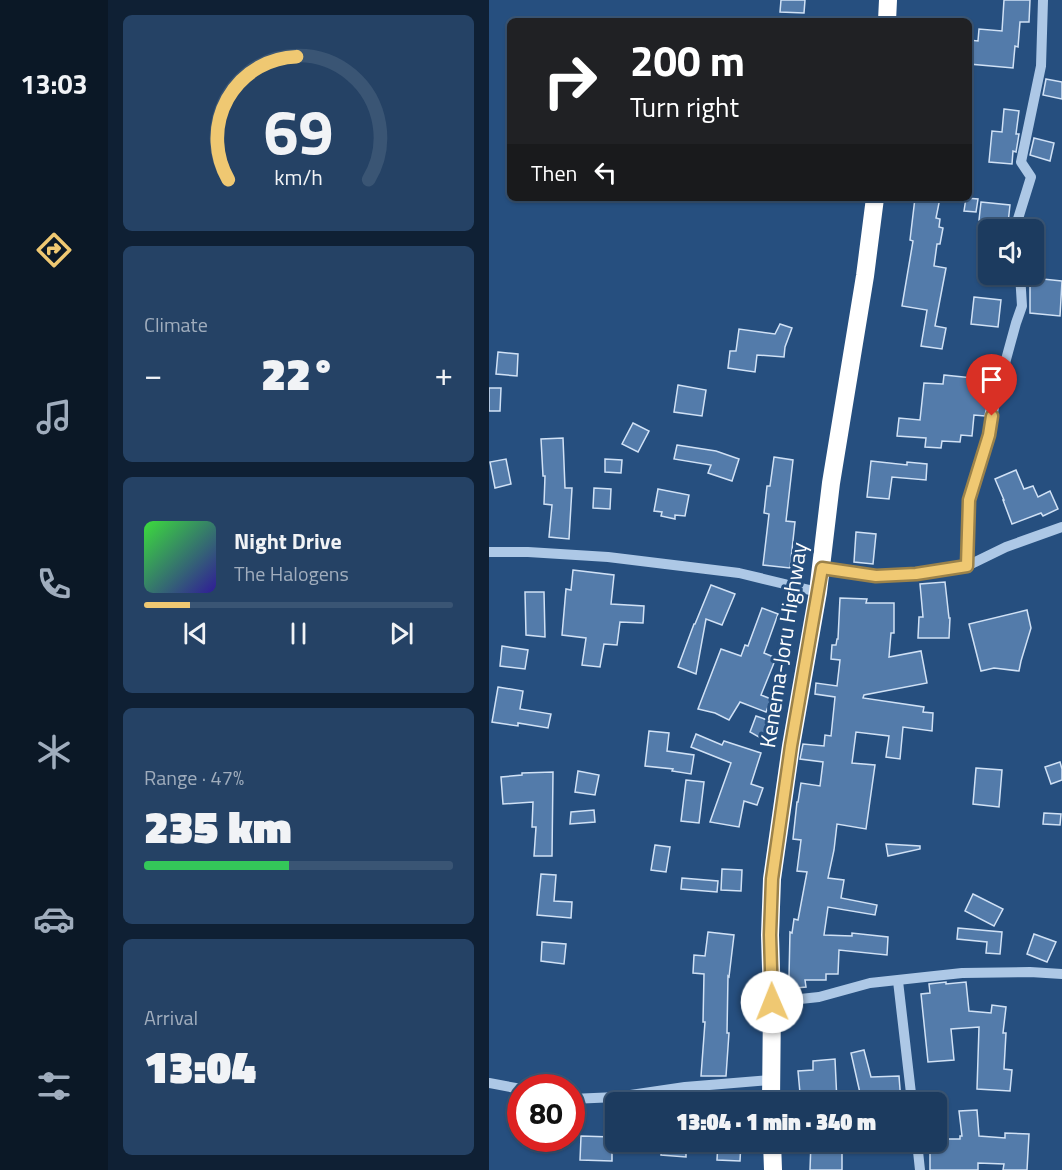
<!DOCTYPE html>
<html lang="en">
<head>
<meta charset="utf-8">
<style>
  body { margin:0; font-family:"Titillium Web",sans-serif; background:#254265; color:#f1f3f6; height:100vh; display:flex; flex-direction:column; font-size:22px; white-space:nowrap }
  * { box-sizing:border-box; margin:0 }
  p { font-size:20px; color:#a0adbd }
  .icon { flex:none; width:33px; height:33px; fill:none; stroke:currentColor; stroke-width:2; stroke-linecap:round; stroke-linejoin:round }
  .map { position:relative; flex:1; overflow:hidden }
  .sheet { display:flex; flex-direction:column; gap:15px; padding:15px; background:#0f2034; width:381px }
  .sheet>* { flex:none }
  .hud { position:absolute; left:18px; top:18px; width:465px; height:183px; border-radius:9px; box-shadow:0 2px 4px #0004,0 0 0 2px #3a5574; background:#202124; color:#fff; overflow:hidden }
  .buttons { position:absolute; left:489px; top:219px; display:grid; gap:12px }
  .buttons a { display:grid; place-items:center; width:66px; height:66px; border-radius:9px; background:#1c3b5f; box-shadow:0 2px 4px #0004,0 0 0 2px #3a5574; font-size:30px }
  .speed { position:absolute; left:18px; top:1074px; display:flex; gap:12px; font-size:30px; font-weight:700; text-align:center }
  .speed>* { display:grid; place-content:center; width:78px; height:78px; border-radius:50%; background:#1c3b5f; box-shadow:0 2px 4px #0004,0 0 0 2px #3a5574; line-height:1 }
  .speed .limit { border:9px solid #d22; background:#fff; color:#111 }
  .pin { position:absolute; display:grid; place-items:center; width:51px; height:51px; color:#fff; margin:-62px -26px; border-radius:50% 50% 50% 0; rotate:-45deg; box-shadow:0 0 6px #0007 }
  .pin .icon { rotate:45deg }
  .me { position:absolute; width:66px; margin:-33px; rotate:359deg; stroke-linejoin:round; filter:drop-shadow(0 0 4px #0008) }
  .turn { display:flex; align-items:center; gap:21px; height:126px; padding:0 24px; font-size:27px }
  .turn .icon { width:78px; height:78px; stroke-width:2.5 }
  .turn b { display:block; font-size:42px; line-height:51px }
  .then { display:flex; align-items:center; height:57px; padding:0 24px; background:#0003; gap:12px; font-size:22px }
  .big { font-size:45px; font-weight:800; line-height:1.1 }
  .sheet .widget { flex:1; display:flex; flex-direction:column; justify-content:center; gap:9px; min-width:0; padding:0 21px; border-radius:9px; background:#254265 }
  .sheet .dial { align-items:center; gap:0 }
  .dial svg { height:156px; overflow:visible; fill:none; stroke:#3a5574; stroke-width:7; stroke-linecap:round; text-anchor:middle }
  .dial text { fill:#f1f3f6; stroke:none }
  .song { display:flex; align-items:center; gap:18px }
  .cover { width:72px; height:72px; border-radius:9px; background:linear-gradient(135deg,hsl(120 70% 55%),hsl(250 70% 35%)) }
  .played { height:6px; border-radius:3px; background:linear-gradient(90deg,#efc872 15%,#3a5574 15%) }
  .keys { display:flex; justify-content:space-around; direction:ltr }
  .heat { display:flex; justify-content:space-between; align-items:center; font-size:33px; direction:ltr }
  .charge { height:9px; border-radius:4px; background:linear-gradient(90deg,#34c759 47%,#3a5574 0) }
  .trip { position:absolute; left:116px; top:1092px; width:342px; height:60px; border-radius:9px; background:#1c3b5f; box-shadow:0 2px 4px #0004,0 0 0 2px #3a5574; font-weight:800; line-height:60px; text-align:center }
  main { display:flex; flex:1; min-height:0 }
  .tab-bar { display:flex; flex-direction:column; width:108px; justify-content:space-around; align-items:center; background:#0b1826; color:#a0adbd }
  .tab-bar .icon { width:42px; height:42px }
  .tab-bar .selected { color:#efc872 }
  .tab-bar b { font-size:27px; color:#f1f3f6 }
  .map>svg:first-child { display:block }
  .building { fill:#537baa; stroke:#d0e1f5; stroke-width:1.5 }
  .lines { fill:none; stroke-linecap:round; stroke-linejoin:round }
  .minor { stroke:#adc8e6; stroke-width:10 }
  .highway { stroke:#fff; stroke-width:18 }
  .route-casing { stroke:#9b824a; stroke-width:15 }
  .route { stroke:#efc872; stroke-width:10 }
  .labels { text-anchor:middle; stroke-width:6; stroke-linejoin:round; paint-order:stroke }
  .street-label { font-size:22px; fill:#fff; stroke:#264f7f }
</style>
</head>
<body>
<main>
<nav class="tab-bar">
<b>13:03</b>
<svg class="icon selected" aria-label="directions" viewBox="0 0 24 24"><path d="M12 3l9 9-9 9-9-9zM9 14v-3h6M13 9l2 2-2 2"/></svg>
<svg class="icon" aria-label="music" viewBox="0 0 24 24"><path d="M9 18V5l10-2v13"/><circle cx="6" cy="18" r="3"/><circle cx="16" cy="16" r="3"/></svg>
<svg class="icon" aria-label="phone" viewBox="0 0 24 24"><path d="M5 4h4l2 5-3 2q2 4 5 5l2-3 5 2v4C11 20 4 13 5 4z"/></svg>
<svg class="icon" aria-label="climate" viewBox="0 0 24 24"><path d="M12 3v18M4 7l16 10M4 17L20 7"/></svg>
<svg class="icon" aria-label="car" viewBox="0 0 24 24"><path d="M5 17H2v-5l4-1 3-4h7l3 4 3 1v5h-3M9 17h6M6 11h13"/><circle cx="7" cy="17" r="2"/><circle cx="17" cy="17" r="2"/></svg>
<svg class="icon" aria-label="filters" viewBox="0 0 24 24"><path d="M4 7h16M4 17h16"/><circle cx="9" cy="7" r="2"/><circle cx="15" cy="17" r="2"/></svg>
</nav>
<section class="sheet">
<div class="widget dial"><svg viewBox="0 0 100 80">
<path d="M14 69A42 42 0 1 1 86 69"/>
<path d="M14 69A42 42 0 0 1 49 6" stroke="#efc872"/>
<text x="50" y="56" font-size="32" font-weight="700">69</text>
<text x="50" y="72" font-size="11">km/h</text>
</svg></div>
<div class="widget"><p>Climate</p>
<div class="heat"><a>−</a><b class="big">22°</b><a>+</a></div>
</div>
<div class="widget">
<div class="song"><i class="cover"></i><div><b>Night Drive</b><p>The Halogens</p></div></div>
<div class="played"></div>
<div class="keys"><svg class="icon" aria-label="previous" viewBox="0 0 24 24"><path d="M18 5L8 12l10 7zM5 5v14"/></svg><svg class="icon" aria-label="pause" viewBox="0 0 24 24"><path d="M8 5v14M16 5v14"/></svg><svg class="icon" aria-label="next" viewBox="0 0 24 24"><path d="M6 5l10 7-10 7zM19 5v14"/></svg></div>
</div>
<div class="widget"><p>Range · 47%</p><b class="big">235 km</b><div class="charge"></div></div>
<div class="widget"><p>Arrival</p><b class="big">13:04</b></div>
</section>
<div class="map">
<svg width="573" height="1170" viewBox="0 0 573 1170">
  <rect width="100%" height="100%" fill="#264f7f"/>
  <!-- building -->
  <g class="building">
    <polygon points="292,0 316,0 315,13 291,12"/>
    <polygon points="515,0 541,0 540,22 531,22 529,47 526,46 524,68 480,64 480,40 489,41 490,29 513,31"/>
    <polygon points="557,79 573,82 573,99 554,95"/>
    <polygon points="515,109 530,111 527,134 530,134 527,152 524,151 523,164 500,162 503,131 513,132"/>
    <polygon points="545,138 565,143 561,161 541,155"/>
    <polygon points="426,198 451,198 447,218 451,219 450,227 454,228 451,244 448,244 445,266 457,268 446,326 457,328 453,349 432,346 438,310 413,306 424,241 421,240"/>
    <polygon points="477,198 489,199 487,212 475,211"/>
    <polygon points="492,202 521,205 519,223 490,220"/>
    <polygon points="544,278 573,281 571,316 541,313 541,286 543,286"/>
    <polygon points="485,297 512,300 509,327 482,324"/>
    <polygon points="291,324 303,328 296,347 295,357 268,355 266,372 239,368 241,351 247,351 250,329 286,334"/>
    <polygon points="9,352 29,354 28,376 7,374"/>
    <polygon points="455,375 503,380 496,416 485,415 483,436 472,435 471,442 453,441 452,448 436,447 437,438 408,436 410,418 431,420 435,383 454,384"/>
    <polygon points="189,385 217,390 213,416 185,412"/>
    <polygon points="0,388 12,388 11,411 0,411"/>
    <polygon points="144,423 160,431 149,452 133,444"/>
    <polygon points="74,438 76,488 83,488 80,539 60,537 63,505 55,504 56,476 54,476 52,439"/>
    <polygon points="188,445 227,451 250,459 243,481 219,473 222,465 185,459"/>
    <polygon points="285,457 304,460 297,521 306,522 301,568 274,565 280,514 275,513 278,486 281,486"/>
    <polygon points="17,459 22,484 6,488 1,462"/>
    <polygon points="116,459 133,460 132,473 116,472"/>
    <polygon points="382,461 418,465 418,462 438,464 437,480 403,477 400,499 378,497"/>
    <polygon points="527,470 535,489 544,486 549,497 561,491 569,509 554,516 552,513 523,524 514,500 515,500 506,479"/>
    <polygon points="105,488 122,489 121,509 104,508"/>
    <polygon points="169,489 200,495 196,516 186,515 186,519 172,516 173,512 165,511"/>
    <polygon points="367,532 387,534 384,564 365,562"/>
    <polygon points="84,570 125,575 122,604 155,606 154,623 131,622 128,645 115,644 111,667 93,665 97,638 73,635 77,589 82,590"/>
    <polygon points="456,582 460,618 461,618 460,638 429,638 430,617 434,617 431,584"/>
    <polygon points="222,585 246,594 233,625 217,619 207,674 189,667 205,624 206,624"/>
    <polygon points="36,592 55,592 56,637 37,635"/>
    <polygon points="351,598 378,599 377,603 405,603 405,633 402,633 400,657 432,651 438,683 375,695 374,698 435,707 434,712 444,713 443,731 414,727 411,759 397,757 400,736 367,732 363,763 386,765 377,829 348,824 345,850 339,878 355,880 352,898 388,905 386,915 339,907 335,935 363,936 363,933 399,937 398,955 350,950 349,974 337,974 337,980 316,980 317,987 296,989 295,978 300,977 301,932 303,933 305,919 309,920 318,872 308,871 312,840 304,839 308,802 309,802 312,783 331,786 334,762 311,759 314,744 335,746 336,735 342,736 346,697 326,694 327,683 348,686 351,660 342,659 343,645 347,645 348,639 349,639"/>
    <polygon points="273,608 289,614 275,653 287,658 272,695 282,699 277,712 251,702 240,720 226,713 209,709 232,649 252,656 256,645 259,646"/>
    <polygon points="538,610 542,628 532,661 530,671 505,668 492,671 480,624"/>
    <polygon points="13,646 39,650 36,669 11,666"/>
    <polygon points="9,687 34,691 31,709 62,714 59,728 29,723 29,726 3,722"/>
    <polygon points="267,716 284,722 277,741 261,732"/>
    <polygon points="160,731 180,733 178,751 205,755 202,774 183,771 184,769 156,766"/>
    <polygon points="207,734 233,745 235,741 272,753 262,784 274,788 268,805 255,801 250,827 221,822 242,763 202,747"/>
    <polygon points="571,762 573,769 573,780 562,784 556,767"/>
    <polygon points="487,768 513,770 510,807 484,804"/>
    <polygon points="89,771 110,775 106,795 86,792"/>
    <polygon points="64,772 63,856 45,856 47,827 43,827 44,802 14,804 12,777 33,775 33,773"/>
    <polygon points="197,780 215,782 210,823 192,821"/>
    <polygon points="105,810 106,822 81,824 82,812"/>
    <polygon points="555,813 572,814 571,825 554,824"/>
    <polygon points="397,844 431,846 431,849 399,856"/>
    <polygon points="166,845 181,847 177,872 162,870"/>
    <polygon points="233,869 253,870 252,891 232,890"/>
    <polygon points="52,874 67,875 65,901 83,902 82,918 48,915"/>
    <polygon points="193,878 229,881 228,892 192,889"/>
    <polygon points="484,894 514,909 505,926 476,911"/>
    <polygon points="469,928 513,932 511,954 497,953 498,942 468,939"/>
    <polygon points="219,932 245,935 240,977 239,976 238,1033 240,1033 237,1076 212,1076 216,1022 214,1022 215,974 204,973 205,955 216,956"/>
    <polygon points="545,934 567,942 558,962 538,954"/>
    <polygon points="53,942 77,944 75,964 52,961"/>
    <polygon points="457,982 457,984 477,982 480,1011 502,1013 503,1005 517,1007 514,1033 517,1033 515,1069 523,1070 521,1091 488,1089 490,1027 462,1029 465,1060 439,1062 432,994 441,993 440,984"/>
    <polygon points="375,1050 382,1077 410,1076 412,1102 373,1102 362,1053"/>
    <polygon points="346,1059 348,1102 322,1102 323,1092 311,1093 309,1071 324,1070 324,1061"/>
    <polygon points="488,1110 490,1136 516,1138 516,1133 540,1134 538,1170 514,1170 515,1164 489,1163 489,1170 441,1170 441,1144 446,1144 447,1139 471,1139 471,1136 473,1136 470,1111"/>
    <polygon points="92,1136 123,1137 123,1161 91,1160"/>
    <polygon points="173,1142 197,1142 197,1157 172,1155"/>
    <polygon points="229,1142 252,1142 251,1161 228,1160"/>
    <polygon points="322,1142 353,1142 353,1170 321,1170"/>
  </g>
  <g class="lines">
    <!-- minor -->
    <g class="minor">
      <polyline points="529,230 528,222 542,177 532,162 552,66 554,0"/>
      <polyline points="0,552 39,552 119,557 250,573 329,592"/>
      <polyline points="478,566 480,500 500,435 507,396 527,323 533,306 531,274"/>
      <polyline points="333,568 387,576 427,574 463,569 478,566 517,547 573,527"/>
      <polyline points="409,981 423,1102"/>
      <polyline points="283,1002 330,997 381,983 473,973 541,972 573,974"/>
      <polyline points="0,1083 32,1089"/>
      <polyline points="82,1099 128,1097 196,1087 281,1080"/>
      <polyline points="428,1142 431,1170"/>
    </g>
    <!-- highway -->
    <g class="highway">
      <polyline points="398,21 399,0"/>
      <polyline points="282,1102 283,1002 281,935 283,879 302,746 329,592 342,483 376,276 386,198"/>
      <polyline points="283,1142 284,1170"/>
    </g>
  </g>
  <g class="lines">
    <defs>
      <polyline id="route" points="283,1002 281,935 283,879 302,746 333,568 387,576 427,574 478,566 480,500 500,435 503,416"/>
    </defs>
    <!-- route casing -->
    <use href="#route" class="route-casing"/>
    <!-- route -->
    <use href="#route" class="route"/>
  </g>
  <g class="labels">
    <!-- street labels -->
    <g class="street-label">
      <text transform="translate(294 645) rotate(-81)" y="8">Kenema-Joru Highway</text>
    </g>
  </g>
</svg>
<div class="buttons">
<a><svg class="icon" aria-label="sound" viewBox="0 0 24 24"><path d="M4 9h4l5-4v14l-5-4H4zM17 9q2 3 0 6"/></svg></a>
</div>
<div class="speed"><div class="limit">80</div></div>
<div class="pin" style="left:503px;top:416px;background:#d93025"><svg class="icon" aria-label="arrive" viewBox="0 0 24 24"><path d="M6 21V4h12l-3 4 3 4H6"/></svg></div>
<svg class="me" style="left:283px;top:1002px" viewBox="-20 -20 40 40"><circle r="19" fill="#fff"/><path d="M0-13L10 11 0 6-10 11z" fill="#efc872"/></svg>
<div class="trip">13:04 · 1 min · 340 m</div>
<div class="hud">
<div class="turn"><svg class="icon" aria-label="right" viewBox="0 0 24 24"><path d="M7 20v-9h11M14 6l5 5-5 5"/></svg><div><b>200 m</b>Turn right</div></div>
<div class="then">Then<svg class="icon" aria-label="left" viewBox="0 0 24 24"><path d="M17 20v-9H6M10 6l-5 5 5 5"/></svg></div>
</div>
</div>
</main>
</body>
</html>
